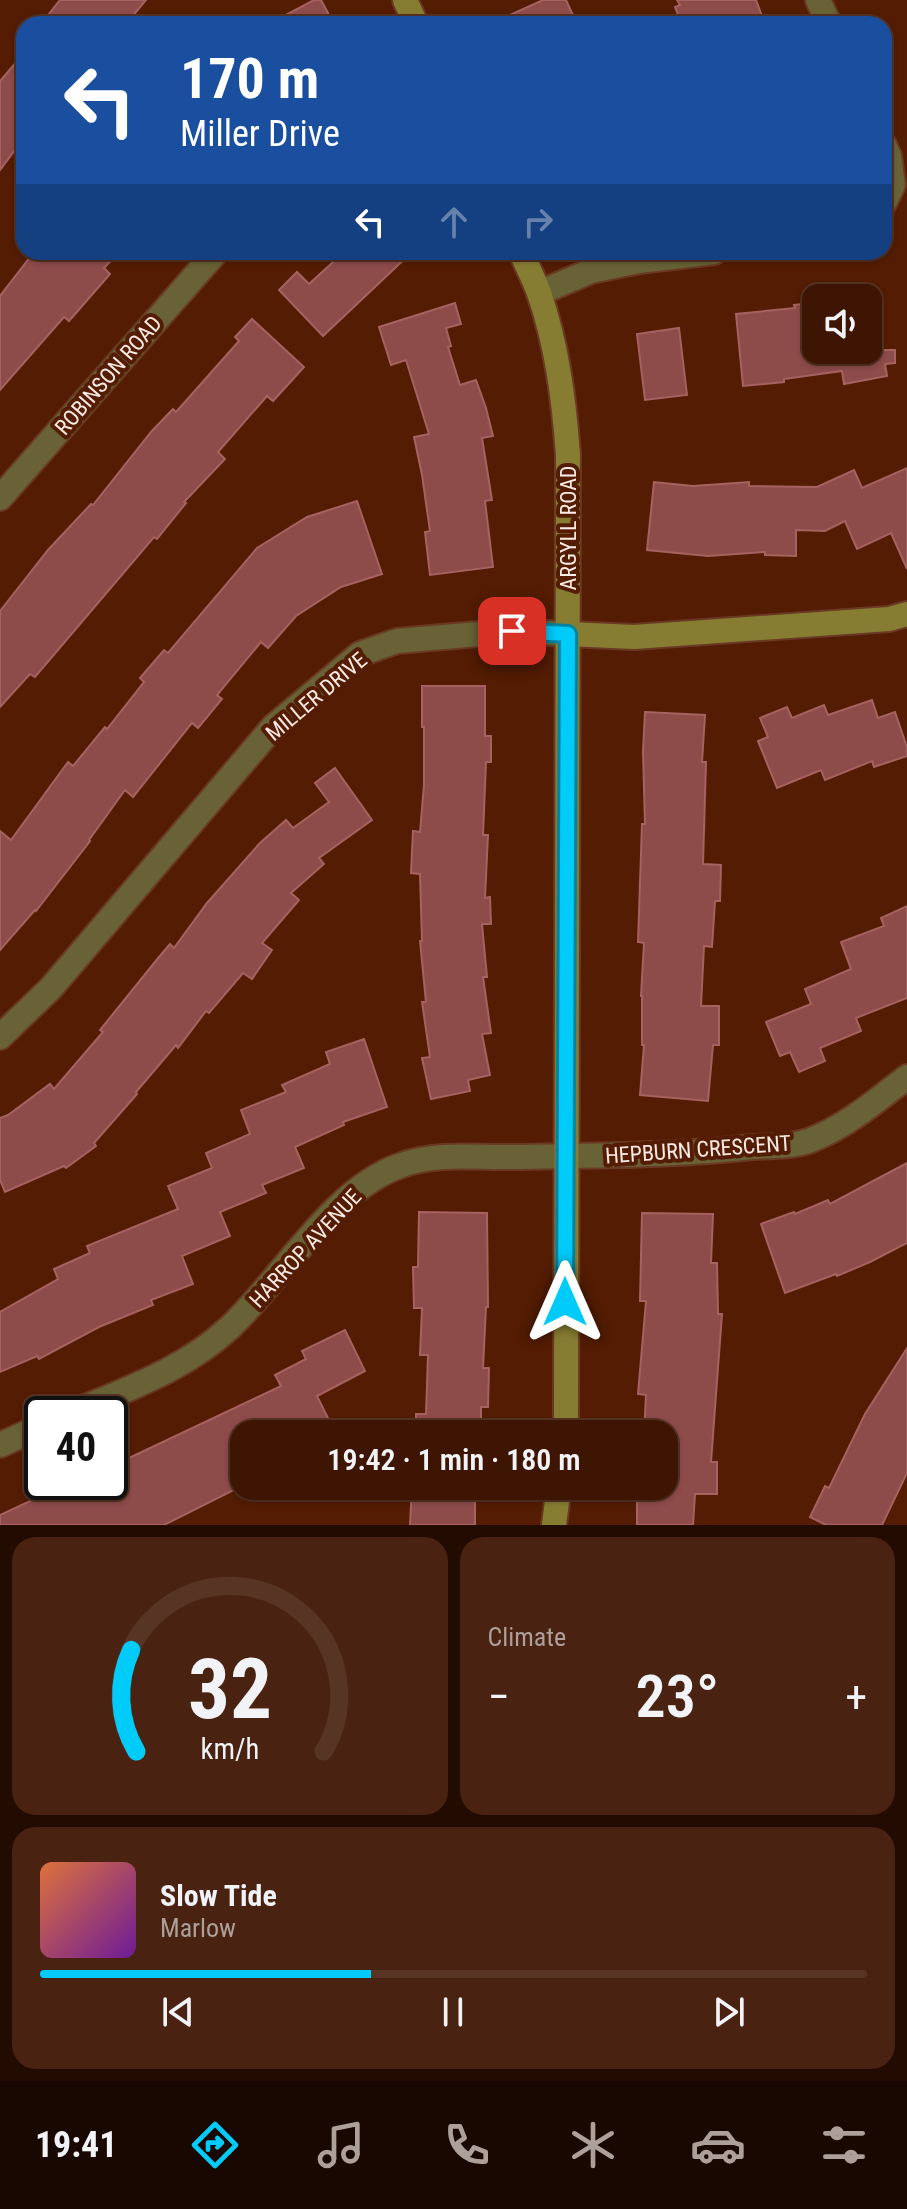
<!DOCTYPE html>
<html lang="en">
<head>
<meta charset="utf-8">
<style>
  body { margin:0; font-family:"Roboto Condensed",sans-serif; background:#492211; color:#f1f3f6; height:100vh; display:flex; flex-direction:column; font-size:30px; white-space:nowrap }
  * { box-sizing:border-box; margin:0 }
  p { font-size:26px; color:#ad9f99 }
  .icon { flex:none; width:44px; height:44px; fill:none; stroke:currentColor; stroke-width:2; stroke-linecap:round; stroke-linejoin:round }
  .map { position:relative; height:1525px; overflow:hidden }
  .drawer { display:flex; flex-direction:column; gap:12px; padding:12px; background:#220c01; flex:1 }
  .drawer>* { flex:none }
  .top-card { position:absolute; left:16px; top:16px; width:876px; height:244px; border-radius:24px; box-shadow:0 2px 6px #0004,0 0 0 2px #573424; background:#1a4fa0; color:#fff; overflow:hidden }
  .tools { position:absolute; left:802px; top:284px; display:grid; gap:16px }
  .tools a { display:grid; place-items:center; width:80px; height:80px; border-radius:16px; background:#3e1502; box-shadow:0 2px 6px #0004,0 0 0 2px #573424; font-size:40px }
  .speed { position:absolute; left:24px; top:1396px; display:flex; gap:16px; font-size:40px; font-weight:700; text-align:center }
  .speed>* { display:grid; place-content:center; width:104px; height:104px; border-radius:50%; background:#3e1502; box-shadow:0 2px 6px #0004,0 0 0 2px #573424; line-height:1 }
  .speed .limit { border:4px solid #111; border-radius:12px; background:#fff; color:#111 }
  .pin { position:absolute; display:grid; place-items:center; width:68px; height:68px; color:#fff; margin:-34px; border-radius:16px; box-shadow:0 4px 12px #0006 }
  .me { position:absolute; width:88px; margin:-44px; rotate:0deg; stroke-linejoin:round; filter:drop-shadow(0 0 6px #0008) }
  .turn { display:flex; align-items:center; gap:28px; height:168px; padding:0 32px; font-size:36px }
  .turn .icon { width:104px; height:104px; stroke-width:2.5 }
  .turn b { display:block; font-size:56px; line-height:68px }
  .lanes { display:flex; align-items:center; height:76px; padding:0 32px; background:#0003; justify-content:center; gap:40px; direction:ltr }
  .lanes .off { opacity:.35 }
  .big { font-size:60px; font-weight:600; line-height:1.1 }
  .drawer .tile { flex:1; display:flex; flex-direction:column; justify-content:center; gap:12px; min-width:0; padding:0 28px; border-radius:24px; background:#492211 }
  .drawer .dial { align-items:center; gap:0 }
  .dial svg { height:208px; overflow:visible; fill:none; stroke:#573424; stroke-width:7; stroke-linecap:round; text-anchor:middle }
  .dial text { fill:#f1f3f6; stroke:none }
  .song { display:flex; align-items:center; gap:24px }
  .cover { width:96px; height:96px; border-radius:12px; background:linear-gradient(135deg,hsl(20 70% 55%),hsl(280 70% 35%)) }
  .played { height:8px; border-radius:4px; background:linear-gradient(90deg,#01cbf9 40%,#573424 40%) }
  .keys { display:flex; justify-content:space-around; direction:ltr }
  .heat { display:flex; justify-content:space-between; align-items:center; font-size:44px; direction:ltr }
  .drawer .tiles { flex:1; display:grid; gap:12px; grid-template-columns:1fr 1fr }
  .tile:last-child { grid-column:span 2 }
  .trip { position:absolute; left:230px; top:1420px; width:448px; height:80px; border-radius:24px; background:#3e1502; box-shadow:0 2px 6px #0004,0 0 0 2px #573424; font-weight:600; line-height:80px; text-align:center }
  .dock { display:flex; height:128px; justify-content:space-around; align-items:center; background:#190801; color:#ad9f99 }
  .dock .icon { width:56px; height:56px }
  .dock .on { color:#01cbf9 }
  .dock b { font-size:36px; color:#f1f3f6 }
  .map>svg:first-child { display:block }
  .building { fill:#8d4b4a; stroke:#a66260; stroke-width:2 }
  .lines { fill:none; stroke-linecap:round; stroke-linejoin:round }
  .street-casing { stroke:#6a3923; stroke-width:28 }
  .secondary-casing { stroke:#6a3923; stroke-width:28 }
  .street { stroke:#686236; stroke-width:24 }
  .secondary { stroke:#877d32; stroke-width:24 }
  .route-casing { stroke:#0184a2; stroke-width:20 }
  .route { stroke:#01cbf9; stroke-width:14 }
  .labels { text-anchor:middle; stroke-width:8; stroke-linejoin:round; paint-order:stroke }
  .street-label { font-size:22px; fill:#faebe6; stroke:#531c03 }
</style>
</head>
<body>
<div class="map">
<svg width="907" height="1525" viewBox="0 0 907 1525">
  <rect width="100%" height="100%" fill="#531c03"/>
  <!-- building -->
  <g class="building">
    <polygon points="60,0 146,0 126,24 41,24"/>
    <polygon points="314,0 321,0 334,24 269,24"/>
    <polygon points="543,0 566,0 577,24 490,24"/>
    <polygon points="677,0 756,0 765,24 682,24 675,7 680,5"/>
    <polygon points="24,53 24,138 0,170 0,81"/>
    <polygon points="34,252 119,252 104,268 110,274 69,321 64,317 0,390 0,296"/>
    <polygon points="344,252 412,252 323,336 279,290 297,272 309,284"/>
    <polygon points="816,302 816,350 895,350 895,363 885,364 887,376 844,384 842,371 784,379 784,382 743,386 736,314 795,308 794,305"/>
    <polygon points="455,303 461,324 446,328 451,346 448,347 460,385 476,380 486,408 493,436 482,438 492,500 485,501 493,567 430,575 425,532 430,531 422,475 414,437 429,434 406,360 391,365 379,327"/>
    <polygon points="252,319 304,367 273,401 267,396 218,452 225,459 184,502 186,503 157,539 154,537 35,677 30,674 0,707 0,611 48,550 91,504 93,505 151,432 173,409 176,412 239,341 235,337"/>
    <polygon points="679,328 687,395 645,400 637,334"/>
    <polygon points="907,468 907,569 891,533 857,549 845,521 825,531 796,530 796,556 765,555 765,552 708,556 647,550 654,482 693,486 749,482 749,486 817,487 854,470 862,488"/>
    <polygon points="357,501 382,574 341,587 296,616 268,648 261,642 217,695 222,699 198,728 192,723 133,797 125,790 89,840 90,841 36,911 35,910 0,950 0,831 11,840 68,762 73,766 105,727 107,729 144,682 140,678 164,650 168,653 257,548 307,517"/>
    <polygon points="422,686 485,686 485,736 491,736 491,762 486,762 483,835 488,835 485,898 490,897 491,924 482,924 487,977 483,977 491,1033 482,1034 490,1075 468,1080 470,1091 431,1099 422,1058 430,1057 422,1002 426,1002 420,941 422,941 420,874 411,873 413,831 420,832 424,785 424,727 422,727"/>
    <polygon points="872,700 878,718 895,712 907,747 907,756 874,767 872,761 825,780 821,770 777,788 758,741 768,737 760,718 787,707 792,718 824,705 828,715"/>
    <polygon points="645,712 705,715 702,762 706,762 703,864 721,865 720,901 715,901 712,947 704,946 701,1006 719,1006 719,1045 713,1045 708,1101 640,1095 644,1045 642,1045 642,996 641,996 644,943 638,942 642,824 645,824 643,751"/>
    <polygon points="335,768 372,820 319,858 324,864 291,893 299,900 262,943 272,950 252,979 243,973 209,1013 206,1011 178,1048 176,1045 136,1092 137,1094 94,1143 96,1146 66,1168 64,1166 5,1192 0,1180 0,1118 8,1115 50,1084 54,1089 103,1032 100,1030 159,957 170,944 174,948 207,903 260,843 286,820 293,828 329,802 315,783"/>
    <polygon points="907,906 907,998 856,1018 861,1031 820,1048 825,1061 799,1072 790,1052 780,1056 766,1022 811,1004 805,989 851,969 841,942 884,926 881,918"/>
    <polygon points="364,1039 387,1107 343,1122 344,1125 295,1147 304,1168 262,1185 266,1193 220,1212 230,1236 182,1256 193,1284 151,1300 153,1305 99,1327 39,1359 37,1356 0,1372 0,1312 58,1279 54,1269 90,1253 87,1246 178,1209 168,1186 212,1168 206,1153 250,1134 241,1110 286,1092 282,1085 330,1064 326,1052"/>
    <polygon points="907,1163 907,1243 870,1262 837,1276 836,1274 785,1293 761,1224 794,1212 795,1214 828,1200 830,1204"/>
    <polygon points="419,1212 487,1213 488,1307 486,1307 483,1368 489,1368 488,1407 481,1407 481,1434 416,1434 416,1414 426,1414 428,1355 420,1355 422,1308 414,1308 413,1267 418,1267"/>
    <polygon points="642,1213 713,1214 711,1263 717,1263 718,1314 722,1314 711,1462 717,1462 717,1494 695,1494 693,1525 637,1525 637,1486 664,1486 664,1434 644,1434 646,1395 638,1394 646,1301 640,1301"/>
    <polygon points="345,1330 365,1371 317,1396 328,1418 299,1434 244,1434 244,1485 164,1525 0,1525 0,1515 71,1482 110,1482 110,1467 281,1386 275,1375 306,1359 302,1351"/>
    <polygon points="907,1348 907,1473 882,1525 826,1525 810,1517 825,1486 829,1488 865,1414"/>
    <polygon points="412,1486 475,1486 475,1525 410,1525"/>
  </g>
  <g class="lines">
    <defs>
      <g id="street">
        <polyline points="818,0 829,24"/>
        <polyline points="884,145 889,156 893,185 884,203"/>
        <polyline points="539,293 591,271 639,261 714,252"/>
        <polyline points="0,498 216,252"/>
        <polyline points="0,1037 51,988 273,727 360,654 397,641 512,631 568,634"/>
        <path d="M69,1414C124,1390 184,1370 228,1329C282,1280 332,1188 402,1165C438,1152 479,1158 516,1157C595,1155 673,1156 752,1147C770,1146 794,1147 811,1140C847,1126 877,1100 907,1077"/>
        <polyline points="0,1445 42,1426"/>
      </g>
      <g id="secondary">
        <polyline points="405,0 416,24"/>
        <path d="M521,252C527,266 534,279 539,293C557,345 564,400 568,455L566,1418L564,1434"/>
        <polyline points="568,634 634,637 889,619 907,614"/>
        <polyline points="554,1525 559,1486"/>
      </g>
    </defs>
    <!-- street casing -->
    <use href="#street" class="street-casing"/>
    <!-- secondary casing -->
    <use href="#secondary" class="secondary-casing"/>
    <!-- street -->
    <use href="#street" class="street"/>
    <!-- secondary -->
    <use href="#secondary" class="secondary"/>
  </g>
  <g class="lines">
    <defs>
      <polyline id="route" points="512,631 568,634 565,1302"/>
    </defs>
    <!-- route casing -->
    <use href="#route" class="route-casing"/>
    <!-- route -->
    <use href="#route" class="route"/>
  </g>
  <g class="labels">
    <!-- street labels -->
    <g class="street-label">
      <text transform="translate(108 375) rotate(-49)" y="8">ROBINSON ROAD</text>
      <text transform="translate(568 528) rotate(-90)" y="8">ARGYLL ROAD</text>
      <text transform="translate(316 696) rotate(-40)" y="8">MILLER DRIVE</text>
      <text transform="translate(698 1149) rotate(-4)" y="8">HEPBURN CRESCENT</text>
      <text transform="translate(305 1248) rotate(-47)" y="8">HARROP AVENUE</text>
    </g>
  </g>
</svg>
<div class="tools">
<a><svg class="icon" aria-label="sound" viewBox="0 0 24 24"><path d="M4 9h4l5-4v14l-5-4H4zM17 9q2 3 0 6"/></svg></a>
</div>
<div class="speed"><div class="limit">40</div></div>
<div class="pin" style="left:512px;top:631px;background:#d93025"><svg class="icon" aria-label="arrive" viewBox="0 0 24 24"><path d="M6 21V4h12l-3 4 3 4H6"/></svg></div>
<svg class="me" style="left:565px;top:1302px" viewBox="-20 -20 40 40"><path d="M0-17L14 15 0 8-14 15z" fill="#01cbf9" stroke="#fff" stroke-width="4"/></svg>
<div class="trip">19:42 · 1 min · 180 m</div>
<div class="top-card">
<div class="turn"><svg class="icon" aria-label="left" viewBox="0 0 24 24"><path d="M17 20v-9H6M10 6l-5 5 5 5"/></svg><div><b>170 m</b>Miller Drive</div></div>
<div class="lanes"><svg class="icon" aria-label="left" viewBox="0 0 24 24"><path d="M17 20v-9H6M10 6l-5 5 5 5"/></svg><svg class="icon off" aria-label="ahead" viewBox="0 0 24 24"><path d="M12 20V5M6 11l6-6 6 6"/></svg><svg class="icon off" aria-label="right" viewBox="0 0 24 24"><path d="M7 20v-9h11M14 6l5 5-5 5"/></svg></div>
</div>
</div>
<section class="drawer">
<div class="tiles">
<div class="tile dial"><svg viewBox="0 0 100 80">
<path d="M14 69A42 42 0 1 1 86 69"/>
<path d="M14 69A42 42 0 0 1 12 30" stroke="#01cbf9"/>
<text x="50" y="56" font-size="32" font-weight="700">32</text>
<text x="50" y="72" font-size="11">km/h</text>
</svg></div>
<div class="tile"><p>Climate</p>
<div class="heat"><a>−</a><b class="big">23°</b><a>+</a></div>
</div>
<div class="tile">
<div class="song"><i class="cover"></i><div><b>Slow Tide</b><p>Marlow</p></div></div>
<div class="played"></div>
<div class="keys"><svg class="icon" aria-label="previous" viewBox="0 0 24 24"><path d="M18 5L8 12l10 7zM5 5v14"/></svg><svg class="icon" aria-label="pause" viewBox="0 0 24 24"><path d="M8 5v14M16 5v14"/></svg><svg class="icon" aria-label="next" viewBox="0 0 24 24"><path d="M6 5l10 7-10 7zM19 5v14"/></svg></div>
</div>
</div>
</section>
<nav class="dock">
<b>19:41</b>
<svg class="icon on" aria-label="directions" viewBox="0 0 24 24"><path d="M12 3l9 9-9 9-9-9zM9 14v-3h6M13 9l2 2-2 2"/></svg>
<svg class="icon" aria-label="music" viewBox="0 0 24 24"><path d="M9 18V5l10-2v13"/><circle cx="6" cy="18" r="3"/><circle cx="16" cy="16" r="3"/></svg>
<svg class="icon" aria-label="phone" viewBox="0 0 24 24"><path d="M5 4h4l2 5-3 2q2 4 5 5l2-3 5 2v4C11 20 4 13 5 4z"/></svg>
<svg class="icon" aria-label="climate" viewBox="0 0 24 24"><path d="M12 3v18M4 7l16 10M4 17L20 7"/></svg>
<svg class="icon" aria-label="car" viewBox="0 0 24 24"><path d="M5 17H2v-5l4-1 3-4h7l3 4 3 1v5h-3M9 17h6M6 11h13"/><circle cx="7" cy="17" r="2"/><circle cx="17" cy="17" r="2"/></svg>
<svg class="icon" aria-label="filters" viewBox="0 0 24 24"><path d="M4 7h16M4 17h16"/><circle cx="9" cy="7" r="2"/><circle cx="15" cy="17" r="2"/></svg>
</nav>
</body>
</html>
